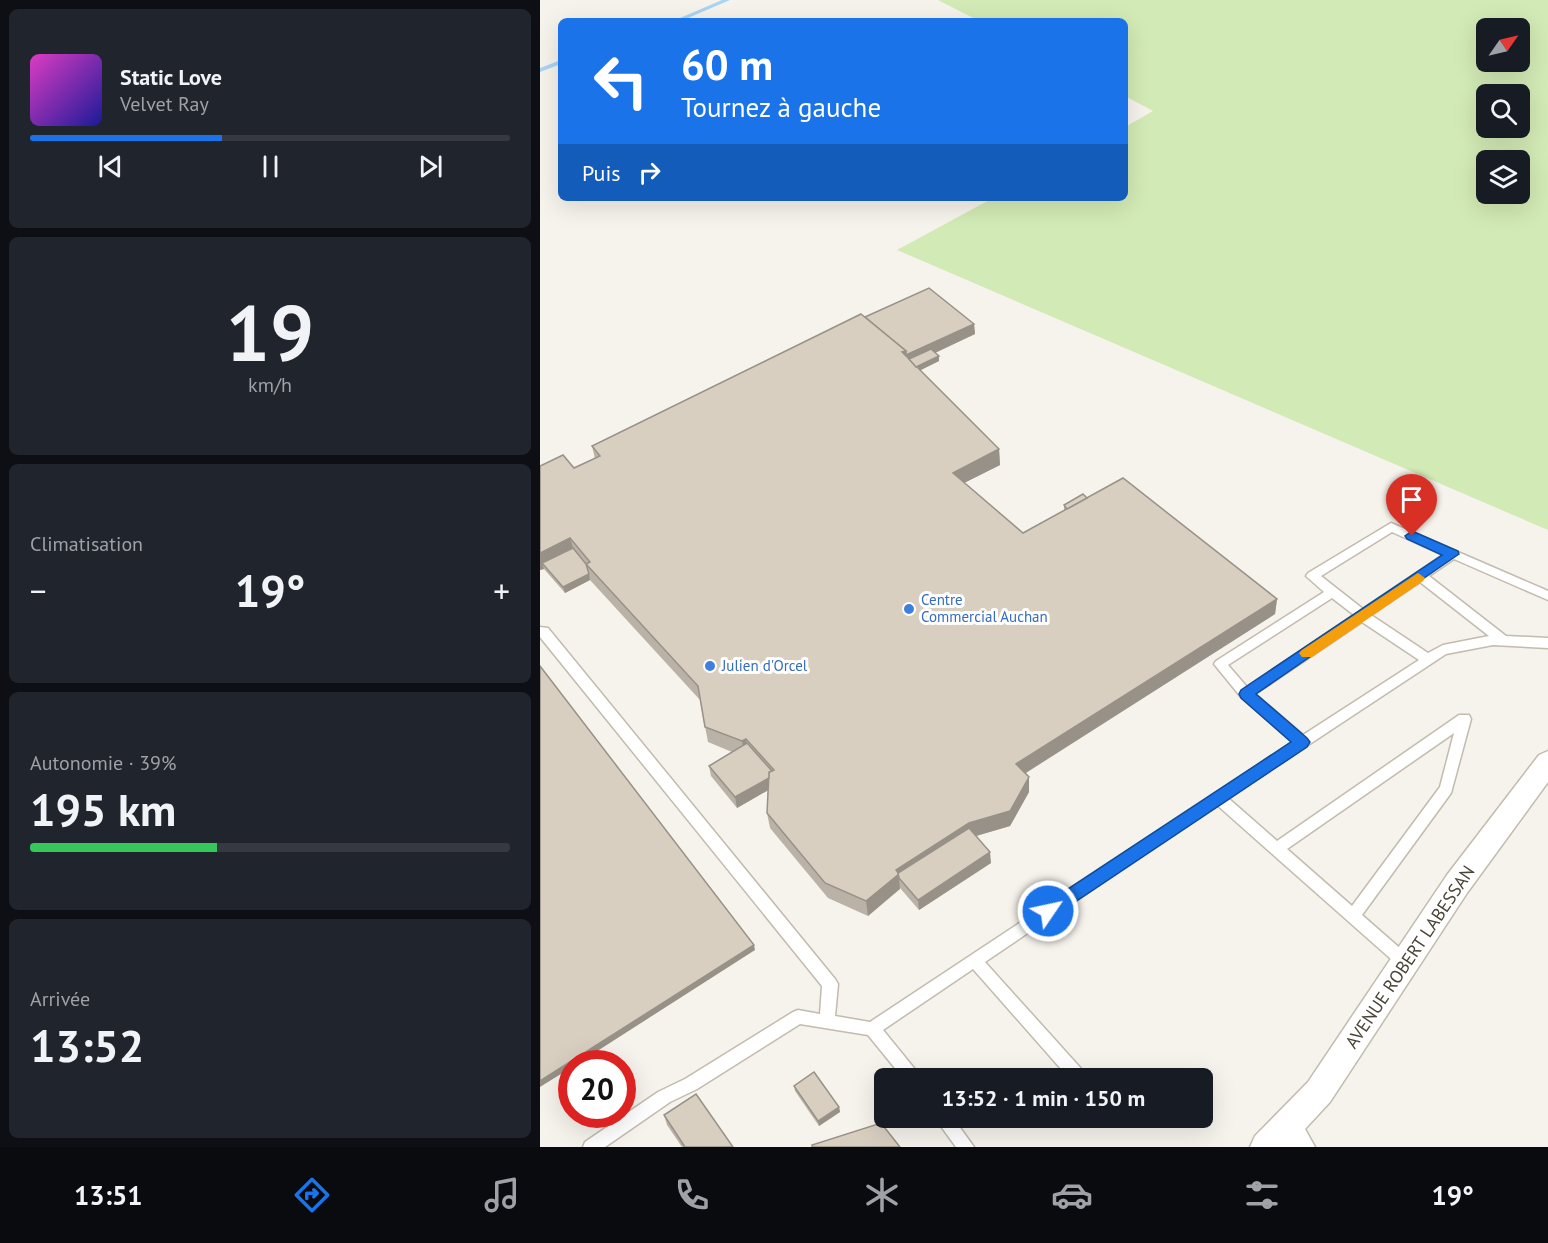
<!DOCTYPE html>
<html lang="fr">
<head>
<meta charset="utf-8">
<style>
  body { margin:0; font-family:"PT Sans",sans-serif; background:#20242c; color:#f1f3f6; height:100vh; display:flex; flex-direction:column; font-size:22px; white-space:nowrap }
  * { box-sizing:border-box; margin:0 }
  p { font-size:20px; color:#9ea1a6 }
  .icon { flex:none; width:33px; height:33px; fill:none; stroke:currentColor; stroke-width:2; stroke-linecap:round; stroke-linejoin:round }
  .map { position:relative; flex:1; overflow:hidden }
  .side { display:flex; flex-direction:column; gap:9px; padding:9px; background:#0d0f14; width:540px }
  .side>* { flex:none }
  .top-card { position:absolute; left:18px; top:18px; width:570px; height:183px; border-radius:9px; box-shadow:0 6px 24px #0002; background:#1a73e8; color:#fff; overflow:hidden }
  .needle { width:39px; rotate:56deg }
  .controls { position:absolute; left:936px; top:18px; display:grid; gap:12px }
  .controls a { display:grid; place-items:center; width:54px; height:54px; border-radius:9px; background:#171b24; box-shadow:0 6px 24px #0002; font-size:30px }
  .speed { position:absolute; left:18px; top:1050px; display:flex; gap:12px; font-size:30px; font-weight:700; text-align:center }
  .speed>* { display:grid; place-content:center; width:78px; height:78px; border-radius:50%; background:#171b24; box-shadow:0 6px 24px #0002; line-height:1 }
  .speed .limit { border:9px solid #d22; background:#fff; color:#111 }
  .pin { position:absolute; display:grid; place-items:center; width:51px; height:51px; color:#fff; margin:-62px -26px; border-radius:50% 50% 50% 0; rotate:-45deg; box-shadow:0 0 6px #0007 }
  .pin .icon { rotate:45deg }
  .me { position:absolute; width:66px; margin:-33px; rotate:56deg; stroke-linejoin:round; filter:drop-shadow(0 0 4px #0008) }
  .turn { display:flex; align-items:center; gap:21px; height:126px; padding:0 24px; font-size:27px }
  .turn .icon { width:78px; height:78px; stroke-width:2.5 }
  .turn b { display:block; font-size:42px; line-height:51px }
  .then { display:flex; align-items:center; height:57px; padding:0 24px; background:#0003; gap:12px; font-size:22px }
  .big { font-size:45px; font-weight:800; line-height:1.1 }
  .side .widget { flex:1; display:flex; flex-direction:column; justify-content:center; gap:9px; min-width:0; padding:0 21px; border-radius:9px; background:#20242c }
  .side .dial { align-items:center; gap:0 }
  .dial b { font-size:78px; line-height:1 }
  .song { display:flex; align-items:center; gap:18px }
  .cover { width:72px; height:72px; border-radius:9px; background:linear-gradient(135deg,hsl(310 70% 55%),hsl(240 70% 35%)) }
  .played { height:6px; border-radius:3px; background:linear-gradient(90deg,#1a73e8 40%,#363941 40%) }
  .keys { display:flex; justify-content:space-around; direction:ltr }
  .heat { display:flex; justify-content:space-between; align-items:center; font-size:33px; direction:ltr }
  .charge { height:9px; border-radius:4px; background:linear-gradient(90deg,#34c759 39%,#363941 0) }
  .trip { position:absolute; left:334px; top:1068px; width:339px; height:60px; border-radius:9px; background:#171b24; box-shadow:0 6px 24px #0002; font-weight:800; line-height:60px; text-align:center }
  .menu { display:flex; height:96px; justify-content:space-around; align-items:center; background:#090b0e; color:#9ea1a6 }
  .menu .icon { width:42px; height:42px }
  .menu .current { color:#1a73e8 }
  .menu b { font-size:27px; color:#f1f3f6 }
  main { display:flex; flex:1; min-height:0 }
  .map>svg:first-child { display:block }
  .green { fill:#d2eab5; fill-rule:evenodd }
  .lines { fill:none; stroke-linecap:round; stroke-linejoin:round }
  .stream { fill:#a9d4f2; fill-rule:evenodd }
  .lane-casing { stroke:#c2bbae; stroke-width:3 }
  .street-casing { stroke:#c2bbae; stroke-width:3 }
  .lane { fill:#fff; fill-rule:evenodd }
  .street { fill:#fff; fill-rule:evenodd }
  .wall { fill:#bab2a6 }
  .shaded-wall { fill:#979187 }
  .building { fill:#d8cfc1; stroke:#979187; stroke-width:1.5 }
  .route { fill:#1a73e8; stroke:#114b97; stroke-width:1.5 }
  .slow { fill:#f59e0b }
  .shop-dot { fill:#3f7fe0; stroke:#fff; stroke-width:2 }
  .labels { text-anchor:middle; stroke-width:6; stroke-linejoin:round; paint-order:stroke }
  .shop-label { font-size:15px; fill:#366cbe; stroke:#fff; text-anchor:start }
  .near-street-label { font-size:18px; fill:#4b4439; stroke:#fff }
</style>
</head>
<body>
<main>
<section class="side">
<div class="widget">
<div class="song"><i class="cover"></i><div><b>Static Love</b><p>Velvet Ray</p></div></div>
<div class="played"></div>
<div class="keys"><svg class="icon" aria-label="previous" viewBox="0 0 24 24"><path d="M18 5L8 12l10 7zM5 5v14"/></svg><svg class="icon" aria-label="pause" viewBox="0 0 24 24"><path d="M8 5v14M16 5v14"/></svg><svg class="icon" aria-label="next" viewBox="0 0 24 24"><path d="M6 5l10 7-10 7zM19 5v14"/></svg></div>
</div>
<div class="widget dial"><b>19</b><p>km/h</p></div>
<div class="widget"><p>Climatisation</p>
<div class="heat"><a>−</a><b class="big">19°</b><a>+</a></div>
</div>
<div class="widget"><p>Autonomie · 39%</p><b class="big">195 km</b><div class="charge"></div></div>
<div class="widget"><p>Arrivée</p><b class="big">13:52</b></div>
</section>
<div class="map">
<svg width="1008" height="1147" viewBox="0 0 1008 1147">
  <rect width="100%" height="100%" fill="#f6f3ec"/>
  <!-- green -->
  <path class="green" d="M398,0H1008V530L357,250L453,198H585V127L613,111L585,96V21H439ZM946,28H980V62H946ZM946,94H980V128H946ZM946,160H980V194H946Z"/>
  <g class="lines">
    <!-- stream -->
    <g class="stream">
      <polygon points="182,0 190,0 141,21 133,21"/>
      <polygon points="21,60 21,64 0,72 0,68"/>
    </g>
    <defs>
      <g id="lane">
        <path d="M851,523L1008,591V600L914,559L889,576L966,636L1008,638V648L953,645L906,654L688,798L737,841L919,715H929L931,719L911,793L822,915L870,957L872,962L870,967L865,969L860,967L677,805L445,962L545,1073L547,1078H529L433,969L343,1030L378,1073L380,1078H363L328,1035L260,1024L157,1089L130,1102L65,1147H43L45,1142L118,1092L145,1079L253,1012L258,1010L280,1014L282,986L0,637V627L8,628L295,979L298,984L295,1016L330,1022L753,742L701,697L674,664L676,661L784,592L766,576L768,573ZM852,532L903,555L823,609L781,576ZM880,582L949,636L903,645L888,653L831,615ZM792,598L814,615L707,687L688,665ZM822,622L879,660L763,735L715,694ZM914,733L900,787L812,906L747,849Z"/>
        <polygon points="395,1118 413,1118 434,1147 416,1147"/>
      </g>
      <polygon id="street" points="1008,751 1008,782 927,893 790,1102 765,1129 775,1147 710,1147 715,1136 768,1082 907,875 999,755"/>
    </defs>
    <!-- lane casing -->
    <use href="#lane" class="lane-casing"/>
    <!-- street casing -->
    <use href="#street" class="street-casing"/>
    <!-- lane -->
    <use href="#lane" class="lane"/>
    <!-- street -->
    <use href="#street" class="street"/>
  </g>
  <!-- wall -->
  <g class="wall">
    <polygon points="325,317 434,324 435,334 395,353 399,361 380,370 459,449 460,465 424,483 483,533 524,511 524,505 547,498 737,599 735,614 486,773 489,792 470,826 436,836 451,863 379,910 360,888 328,916 288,898 230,828 227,813 228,790 197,808 171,776 169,766 192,752 168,742 160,700 50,580 25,593 4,569 0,570 0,466 34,468 55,459 52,446"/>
    <polygon points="254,1086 299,1107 300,1112 279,1126 255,1091"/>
    <polygon points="124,1115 193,1147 142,1147 127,1125"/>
  </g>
  <!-- shaded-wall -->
  <g class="shaded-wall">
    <polygon points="434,324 435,334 367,366 362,352"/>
    <polygon points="399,356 399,361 371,375 371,369"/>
    <polygon points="459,449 460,465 414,488 413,473"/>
    <polygon points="30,538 35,554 2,563 4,569 0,570 0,553"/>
    <polygon points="49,574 50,580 25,593 23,587"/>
    <polygon points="737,599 735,614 476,779 476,764"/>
    <polygon points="206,739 209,754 205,757 202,741"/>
    <polygon points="235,774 237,785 197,808 195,797"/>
    <polygon points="489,777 489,792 470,826 429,838 359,878 360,889 328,916 326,901 356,870"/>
    <polygon points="450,852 451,863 379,910 378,900"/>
    <polygon points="214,945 215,950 37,1064 32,1064 32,1067 0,1087 0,1081"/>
    <polygon points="299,1107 300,1112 279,1126 278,1121"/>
  </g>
  <!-- building -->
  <g class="building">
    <polygon points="389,288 434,324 366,355 366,351 325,317"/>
    <polygon points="321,314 366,351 362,352 459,449 413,473 483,533 583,478 737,599 476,764 489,777 470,811 429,823 356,870 359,874 326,901 285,883 227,813 229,772 234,770 206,739 202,741 165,727 158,686 46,564 50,562 30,538 0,553 0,466 23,455 34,468 60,456 52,446"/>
    <polygon points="391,349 399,356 376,367 369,359"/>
    <polygon points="543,494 547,498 527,509 524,505"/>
    <polygon points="33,548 46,564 49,574 23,587 2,563"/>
    <polygon points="0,666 214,945 0,1081"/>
    <polygon points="207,743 232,771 229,772 229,778 195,797 169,766"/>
    <polygon points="429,828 450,852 378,900 359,878 358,873"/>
    <polygon points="274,1072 299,1107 278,1121 254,1086"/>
    <polygon points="156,1094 193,1147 145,1147 124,1115"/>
    <polygon points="341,1123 360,1147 272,1147 272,1145"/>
  </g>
  <!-- route -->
  <polygon class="route" points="872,531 918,551 919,554 716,694 767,738 770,742 767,747 514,916 508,918 502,916 500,911 502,906 751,742 701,698 699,694 701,690 902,555 867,539 865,536"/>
  <!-- slow -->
  <polygon class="slow" points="878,573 885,578 883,581 772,657 762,657 759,653 762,650"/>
  <!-- markers -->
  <g class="shop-dot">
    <circle cx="369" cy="609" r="6"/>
    <circle cx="170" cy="666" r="6"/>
  </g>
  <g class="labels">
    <!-- shop labels -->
    <g class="shop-label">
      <text x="381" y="605">Centre<tspan x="381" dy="17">Commercial Auchan</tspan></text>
      <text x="182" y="671">Julien d'Orcel</text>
    </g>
    <!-- near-street labels -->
    <g class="near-street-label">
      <text transform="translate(870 957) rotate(-56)" y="6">AVENUE ROBERT LABESSAN</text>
    </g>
  </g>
</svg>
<div class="controls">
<a><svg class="needle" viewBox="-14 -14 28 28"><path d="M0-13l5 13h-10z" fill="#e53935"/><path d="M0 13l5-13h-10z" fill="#9ea1a6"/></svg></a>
<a><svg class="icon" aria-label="search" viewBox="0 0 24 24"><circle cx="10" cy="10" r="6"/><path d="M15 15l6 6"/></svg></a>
<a><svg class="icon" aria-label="layers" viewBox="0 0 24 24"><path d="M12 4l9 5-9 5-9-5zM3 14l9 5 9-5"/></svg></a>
</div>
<div class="speed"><div class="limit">20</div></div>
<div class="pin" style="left:872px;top:536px;background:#d93025"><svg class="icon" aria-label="arrive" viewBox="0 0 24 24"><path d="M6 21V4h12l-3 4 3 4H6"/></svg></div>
<svg class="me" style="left:508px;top:911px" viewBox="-20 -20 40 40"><circle r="17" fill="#1a73e8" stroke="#fff" stroke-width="3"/><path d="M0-11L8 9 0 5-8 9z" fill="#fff"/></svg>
<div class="trip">13:52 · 1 min · 150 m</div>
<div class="top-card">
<div class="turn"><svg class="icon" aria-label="left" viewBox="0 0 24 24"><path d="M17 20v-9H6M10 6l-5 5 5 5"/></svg><div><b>60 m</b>Tournez à gauche</div></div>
<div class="then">Puis<svg class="icon" aria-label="right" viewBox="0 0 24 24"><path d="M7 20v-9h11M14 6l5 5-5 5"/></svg></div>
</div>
</div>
</main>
<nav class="menu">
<b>13:51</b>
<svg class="icon current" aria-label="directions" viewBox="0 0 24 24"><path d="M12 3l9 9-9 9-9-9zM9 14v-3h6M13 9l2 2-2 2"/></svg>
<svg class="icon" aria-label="music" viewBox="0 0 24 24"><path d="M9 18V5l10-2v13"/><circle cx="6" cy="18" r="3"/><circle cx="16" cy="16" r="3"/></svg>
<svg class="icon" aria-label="phone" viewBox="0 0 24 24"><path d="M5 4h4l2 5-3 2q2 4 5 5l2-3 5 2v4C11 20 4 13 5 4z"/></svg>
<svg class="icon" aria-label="climate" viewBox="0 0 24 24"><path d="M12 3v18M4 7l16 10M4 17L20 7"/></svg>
<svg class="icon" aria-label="car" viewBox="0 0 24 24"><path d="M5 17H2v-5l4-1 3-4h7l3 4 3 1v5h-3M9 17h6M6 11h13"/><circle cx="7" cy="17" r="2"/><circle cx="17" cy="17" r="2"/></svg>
<svg class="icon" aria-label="filters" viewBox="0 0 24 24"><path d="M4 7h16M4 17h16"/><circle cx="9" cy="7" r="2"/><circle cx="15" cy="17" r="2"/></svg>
<b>19°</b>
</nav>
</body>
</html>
